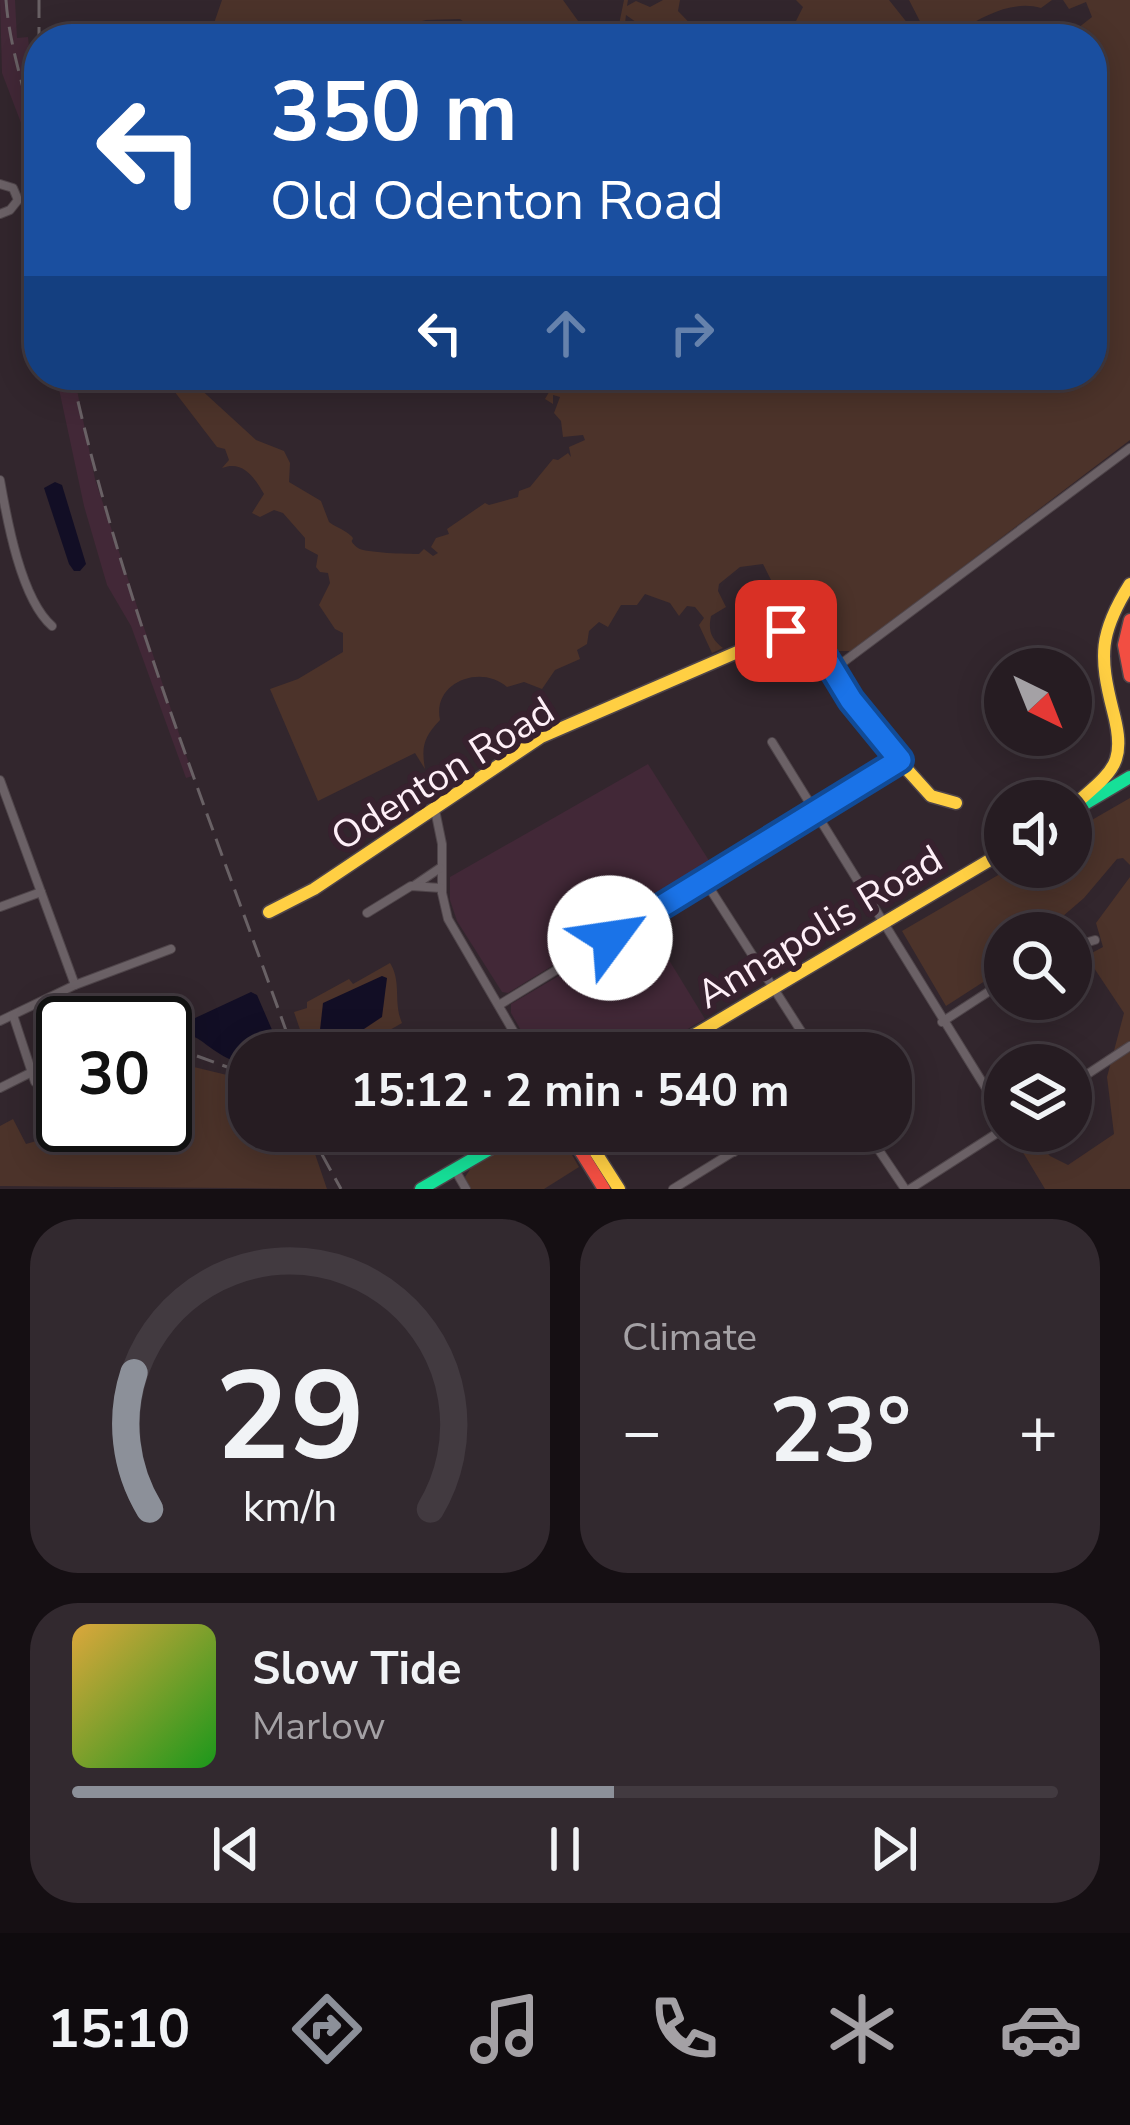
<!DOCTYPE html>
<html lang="en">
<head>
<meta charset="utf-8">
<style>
  body { margin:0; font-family:"Nunito Sans",sans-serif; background:#32292f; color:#f1f3f6; height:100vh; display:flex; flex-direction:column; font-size:45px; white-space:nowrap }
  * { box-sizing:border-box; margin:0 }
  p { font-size:39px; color:#a4a1a5 }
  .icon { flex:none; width:66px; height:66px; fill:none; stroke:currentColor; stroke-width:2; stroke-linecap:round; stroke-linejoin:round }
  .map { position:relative; height:1189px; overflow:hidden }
  .sheet { display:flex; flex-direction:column; gap:30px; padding:30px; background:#150f13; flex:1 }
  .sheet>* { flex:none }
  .hud { position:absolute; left:24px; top:24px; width:1083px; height:366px; border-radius:48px; box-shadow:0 6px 30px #0003,0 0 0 3px #423a40; background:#1a4fa0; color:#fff; overflow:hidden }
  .needle { width:78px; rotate:137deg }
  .fabs { position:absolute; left:984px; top:648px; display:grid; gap:24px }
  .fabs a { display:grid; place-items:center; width:108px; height:108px; border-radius:50%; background:#261c22; box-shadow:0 6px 30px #0003,0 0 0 3px #423a40; font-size:60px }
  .speed { position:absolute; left:36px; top:996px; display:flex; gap:24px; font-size:60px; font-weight:700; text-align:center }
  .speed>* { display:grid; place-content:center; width:156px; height:156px; border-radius:50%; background:#261c22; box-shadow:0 6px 30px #0003,0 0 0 3px #423a40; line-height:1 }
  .speed .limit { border:6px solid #111; border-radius:18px; background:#fff; color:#111 }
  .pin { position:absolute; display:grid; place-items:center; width:102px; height:102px; color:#fff; margin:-51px; border-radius:24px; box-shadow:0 6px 18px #0006 }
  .me { position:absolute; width:132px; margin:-66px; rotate:59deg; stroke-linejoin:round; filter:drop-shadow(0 0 9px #0008) }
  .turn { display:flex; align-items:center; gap:42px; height:252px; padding:0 48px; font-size:54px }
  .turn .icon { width:156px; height:156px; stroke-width:2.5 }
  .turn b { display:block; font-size:84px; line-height:102px }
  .lanes { display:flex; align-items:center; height:114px; padding:0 48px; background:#0003; justify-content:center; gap:60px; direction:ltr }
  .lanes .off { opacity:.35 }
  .big { font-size:90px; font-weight:700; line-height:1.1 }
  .sheet .card { flex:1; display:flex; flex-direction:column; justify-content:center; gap:18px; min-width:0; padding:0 42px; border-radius:48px; background:#32292f }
  .sheet .dial { align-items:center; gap:0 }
  .dial svg { height:312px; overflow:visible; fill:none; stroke:#423a40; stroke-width:7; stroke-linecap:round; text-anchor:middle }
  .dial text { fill:#f1f3f6; stroke:none }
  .song { display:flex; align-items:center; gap:36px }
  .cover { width:144px; height:144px; border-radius:18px; background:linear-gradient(135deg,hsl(40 70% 55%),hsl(120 70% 35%)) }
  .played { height:12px; border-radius:6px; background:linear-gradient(90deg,#8c9099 55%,#423a40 55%) }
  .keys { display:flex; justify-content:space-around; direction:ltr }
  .heat { display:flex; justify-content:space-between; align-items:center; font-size:66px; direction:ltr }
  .sheet .tiles { flex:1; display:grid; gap:30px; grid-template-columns:1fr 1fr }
  .card:last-child { grid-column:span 2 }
  .trip { position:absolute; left:228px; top:1032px; width:684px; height:120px; border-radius:48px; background:#261c22; box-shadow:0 6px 30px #0003,0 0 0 3px #423a40; font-weight:700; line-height:120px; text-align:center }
  .dock { display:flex; height:192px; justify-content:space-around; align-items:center; background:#0f0b0e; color:#a4a1a5 }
  .dock .icon { width:84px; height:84px }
  .dock .active { color:#8c9099 }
  .dock b { font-size:54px; color:#f1f3f6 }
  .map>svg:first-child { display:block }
  .built { fill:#422837 }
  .green { fill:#4c332a }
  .water { fill:#120e25 }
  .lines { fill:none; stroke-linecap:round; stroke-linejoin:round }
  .street-casing { stroke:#4f454a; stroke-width:10 }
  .fast-casing { stroke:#4f454a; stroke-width:15 }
  .slow-casing { stroke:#4f454a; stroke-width:15 }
  .jam-casing { stroke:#4f454a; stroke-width:15 }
  .street { stroke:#6b6166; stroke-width:8 }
  .fast { stroke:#16e098; stroke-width:12 }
  .slow { stroke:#ffcf43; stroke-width:12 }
  .jam { stroke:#f24e42; stroke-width:12 }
  .rail { stroke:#696165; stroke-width:3; stroke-dasharray:18 9; stroke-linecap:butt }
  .route-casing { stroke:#114b97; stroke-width:30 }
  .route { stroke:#1a73e8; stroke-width:21 }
  .labels { text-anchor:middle; stroke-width:12; stroke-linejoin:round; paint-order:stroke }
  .street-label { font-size:39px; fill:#feeff7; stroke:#37212e }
</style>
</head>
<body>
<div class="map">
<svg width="1130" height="1189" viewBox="0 0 1130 1189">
  <rect width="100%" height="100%" fill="#32262d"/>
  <!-- built -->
  <g class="built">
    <polygon points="0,0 15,0 17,38 28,37 39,137 39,282 29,144 2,73"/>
    <polygon points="56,375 74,375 95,479 193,776 186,778 131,626 107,585 84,506"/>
    <polygon points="648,764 713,867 508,993 502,992 457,921 450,900 450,877"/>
    <polygon points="647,924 705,1019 646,1053 534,1053 511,1013 511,1004"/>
  </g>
  <!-- green -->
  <g class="green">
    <polygon points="222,0 563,0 591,39 488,39 460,19 426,20 388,30 370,27 310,39 212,39 212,29"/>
    <polygon points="624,0 628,0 627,6 636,1 650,7 663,0 680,0 678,11 705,39 652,39 643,27 626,15 624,31 628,39 616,39"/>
    <polygon points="796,0 889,0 920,39 784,39 780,31 794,25 803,7"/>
    <path d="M909,0H1052L1041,8C1014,0 984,15 962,30L961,39H929Z"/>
    <path d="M1063,0H1130V440L852,651H832L801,618L803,611L771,580L763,564L740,567L719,584L718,591L726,607L711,616C708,631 711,639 723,648L712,653L699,625L704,618L695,607L687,606L679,616L670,603L645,594L637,605H621L608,627L599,622L589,631L587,644L577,650L580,659L555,670L542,689L524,682L507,687C481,664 432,682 440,720C424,737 421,746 425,769L415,753L318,801L270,689L298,679L343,652V633L335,629L319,605L330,583L328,573L320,572L316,567L318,555L305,548V538L283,513L274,510L260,517L252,513L264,494C254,477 243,460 222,468L229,460L225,449L217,447L171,387L166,375H185L256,440L284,451L290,463L289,482L321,501L329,522C334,526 340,528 346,532C362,543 343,536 358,548C365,553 409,554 419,554L424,549L433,556L438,553L431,547L436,538L449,534L447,529L485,503L489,505L518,497L519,491L530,487L553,459L558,460L568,453L571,457L569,447L585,440L583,435L563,437L561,421L554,413L560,397L553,395V404L545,399L552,387L561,386V375H1092V39H1064L1092,17L1086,2L1069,9Z"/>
    <polygon points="1130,798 1130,865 1123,858 1117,859 1084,898 1048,929 1049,933 1005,933 1005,968 946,1006 902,931 1012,867 1071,867 1071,832"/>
    <polygon points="1130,877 1130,1189 1045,1189 1012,1134 1027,1131 1050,1156 1068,1165 1114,1134 1107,1077 1124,1013 1086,956 1103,947 1096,923"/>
    <path d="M390,963C402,982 393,1002 402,1023L350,1053H308L294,1012L307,1008V1002L349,979L353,984Z"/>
    <polygon points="165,1060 227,1075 249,1087 249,1131 298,1131 313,1148 327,1189 0,1186 0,1126 13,1119 26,1144 50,1137 41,1103 63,1092 63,1125 165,1125"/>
    <polygon points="534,1131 558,1131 579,1167 544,1189 469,1189 465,1177 471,1168"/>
  </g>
  <!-- water -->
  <g class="water">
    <polygon points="55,482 62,485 86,564 80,571 74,571 69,564 44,488"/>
    <polygon points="382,976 387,978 382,1017 355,1035 327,1038 320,1030 323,1003"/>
    <path d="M251,992L257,995L282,1053H249V1066C240,1062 228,1060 220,1054C196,1039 197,1031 165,1036V1032Z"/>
  </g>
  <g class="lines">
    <defs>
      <g id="street">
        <polyline points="0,184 13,188 18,200 10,210 0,214"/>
        <path d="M0,480C7,520 21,599 52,626"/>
        <polyline points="834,669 1130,448"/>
        <polyline points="772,742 1005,1119"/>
        <polyline points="0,780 75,985"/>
        <polyline points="435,810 442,844 442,893 448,919 526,1053"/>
        <polyline points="705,881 815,1053"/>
        <polyline points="415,885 440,868"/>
        <polyline points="0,907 41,892"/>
        <polyline points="367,913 411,886 441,888"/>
        <polyline points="1071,947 1095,940"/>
        <polyline points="499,1005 900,760"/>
        <polyline points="13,1015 35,1082"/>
        <polyline points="0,1021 75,985 171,949"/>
        <polyline points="942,1022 1005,981"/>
        <polyline points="1071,1085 1130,1046"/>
        <polyline points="0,1088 32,1072"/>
        <polyline points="720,1131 734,1152"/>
        <polyline points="866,1131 905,1189"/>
        <polyline points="455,1170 466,1189"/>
        <polyline points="673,1189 767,1131"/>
        <polyline points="910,1189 1005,1128"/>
      </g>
      <g id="fast">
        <polyline points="1081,806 1130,777"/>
        <polyline points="421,1189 521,1131"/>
      </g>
      <g id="slow">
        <path d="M1071,808C1085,794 1110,778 1116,759C1121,744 1117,726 1113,711C1099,656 1099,633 1130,584"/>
        <polyline points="269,912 314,889 541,737 786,631 801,630 812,636 851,700 903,765 931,796 956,803"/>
        <polyline points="664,1053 1005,851"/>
        <polyline points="582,1131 619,1189"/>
      </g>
      <g id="jam">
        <polyline points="1130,620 1124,645 1130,676"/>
        <polyline points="568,1131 604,1189"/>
      </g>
    </defs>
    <!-- street casing -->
    <use href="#street" class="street-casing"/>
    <!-- fast casing -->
    <use href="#fast" class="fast-casing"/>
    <!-- slow casing -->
    <use href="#slow" class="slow-casing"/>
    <!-- jam casing -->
    <use href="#jam" class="jam-casing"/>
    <!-- street -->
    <use href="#street" class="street"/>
    <!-- fast -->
    <use href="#fast" class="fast"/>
    <!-- slow -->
    <use href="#slow" class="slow"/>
    <!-- jam -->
    <use href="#jam" class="jam"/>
    <!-- rail -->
    <g class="rail">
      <path d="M6,0C10,58 34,111 39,168"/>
      <polyline points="39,0 39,89"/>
      <path d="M72,375C123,607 215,830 294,1053"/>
      <polyline points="197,1056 249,1075"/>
      <polyline points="309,1131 341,1189"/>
    </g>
  </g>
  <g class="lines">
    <defs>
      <polyline id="route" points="610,938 900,760 851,700 812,636 801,630 786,631"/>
    </defs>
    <!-- route casing -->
    <use href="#route" class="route-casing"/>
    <!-- route -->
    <use href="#route" class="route"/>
  </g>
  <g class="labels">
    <!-- street labels -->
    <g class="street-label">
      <text transform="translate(442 773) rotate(-32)" y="14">Odenton Road</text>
      <text transform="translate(819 926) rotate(-31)" y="14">Annapolis Road</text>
    </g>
  </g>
</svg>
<div class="fabs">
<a><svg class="needle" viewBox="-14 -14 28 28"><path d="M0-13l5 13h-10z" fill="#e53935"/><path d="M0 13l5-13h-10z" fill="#a4a1a5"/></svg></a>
<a><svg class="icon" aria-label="sound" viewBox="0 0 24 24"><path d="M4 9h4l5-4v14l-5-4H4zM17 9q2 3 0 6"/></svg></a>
<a><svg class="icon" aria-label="search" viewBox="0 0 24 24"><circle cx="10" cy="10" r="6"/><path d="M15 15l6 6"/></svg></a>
<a><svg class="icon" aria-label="layers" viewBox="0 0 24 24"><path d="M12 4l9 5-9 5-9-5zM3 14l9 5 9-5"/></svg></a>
</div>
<div class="speed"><div class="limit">30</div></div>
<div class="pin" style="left:786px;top:631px;background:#d93025"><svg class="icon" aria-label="arrive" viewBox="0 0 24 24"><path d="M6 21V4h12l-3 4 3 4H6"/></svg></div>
<svg class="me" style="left:610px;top:938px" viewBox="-20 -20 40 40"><circle r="19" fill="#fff"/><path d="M0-13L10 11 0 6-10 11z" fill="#1a73e8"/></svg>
<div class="trip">15:12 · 2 min · 540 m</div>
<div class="hud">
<div class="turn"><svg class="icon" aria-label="left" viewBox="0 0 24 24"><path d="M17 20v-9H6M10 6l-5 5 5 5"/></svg><div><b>350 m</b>Old Odenton Road</div></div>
<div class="lanes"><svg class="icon" aria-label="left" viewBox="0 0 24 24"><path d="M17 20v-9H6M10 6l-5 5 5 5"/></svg><svg class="icon off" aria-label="ahead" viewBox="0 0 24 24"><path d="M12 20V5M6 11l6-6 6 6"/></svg><svg class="icon off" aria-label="right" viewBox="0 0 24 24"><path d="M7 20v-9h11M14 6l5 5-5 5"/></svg></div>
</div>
</div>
<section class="sheet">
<div class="tiles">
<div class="card dial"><svg viewBox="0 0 100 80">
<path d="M14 69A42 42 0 1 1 86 69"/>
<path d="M14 69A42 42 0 0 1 10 34" stroke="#8c9099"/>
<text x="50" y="56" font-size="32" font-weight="700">29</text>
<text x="50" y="72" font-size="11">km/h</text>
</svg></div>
<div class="card"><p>Climate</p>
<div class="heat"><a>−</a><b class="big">23°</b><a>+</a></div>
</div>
<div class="card">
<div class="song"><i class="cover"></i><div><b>Slow Tide</b><p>Marlow</p></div></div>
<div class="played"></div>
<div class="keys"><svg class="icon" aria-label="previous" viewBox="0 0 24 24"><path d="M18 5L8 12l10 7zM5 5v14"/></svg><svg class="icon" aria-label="pause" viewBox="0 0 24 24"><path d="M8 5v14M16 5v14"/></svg><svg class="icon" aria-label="next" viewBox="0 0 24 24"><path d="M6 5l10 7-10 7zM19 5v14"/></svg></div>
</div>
</div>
</section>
<nav class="dock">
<b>15:10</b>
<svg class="icon active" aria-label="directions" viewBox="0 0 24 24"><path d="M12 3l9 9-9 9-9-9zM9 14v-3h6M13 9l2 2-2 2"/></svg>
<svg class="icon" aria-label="music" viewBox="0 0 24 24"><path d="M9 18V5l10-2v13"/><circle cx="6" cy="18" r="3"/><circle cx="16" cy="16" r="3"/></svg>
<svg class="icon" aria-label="phone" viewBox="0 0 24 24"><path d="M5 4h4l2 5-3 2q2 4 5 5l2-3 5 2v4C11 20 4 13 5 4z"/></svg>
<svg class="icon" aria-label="climate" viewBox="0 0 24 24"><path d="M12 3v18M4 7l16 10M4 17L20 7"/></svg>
<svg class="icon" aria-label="car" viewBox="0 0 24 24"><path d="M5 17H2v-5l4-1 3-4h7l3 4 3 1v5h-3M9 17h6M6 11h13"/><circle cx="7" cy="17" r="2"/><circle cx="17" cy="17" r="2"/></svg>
</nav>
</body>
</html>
